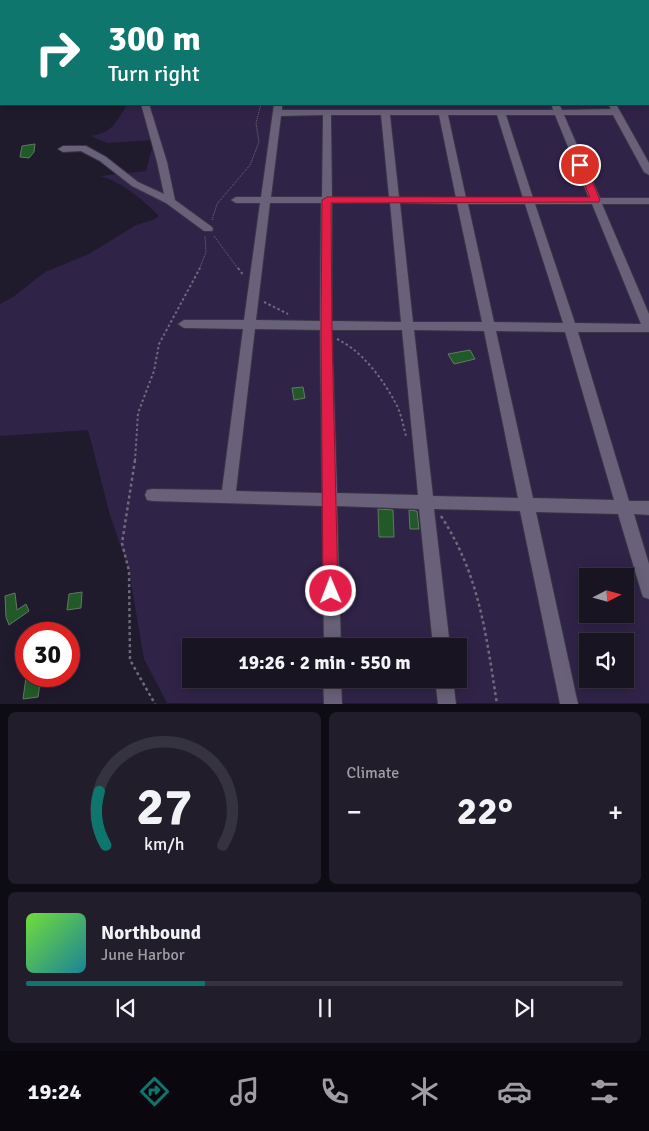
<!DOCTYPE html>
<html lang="en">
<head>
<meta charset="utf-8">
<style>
  body { margin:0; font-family:Signika,sans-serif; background:#211d2a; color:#f1f3f6; height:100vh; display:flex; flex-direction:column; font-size:19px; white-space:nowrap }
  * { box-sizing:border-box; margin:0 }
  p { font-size:16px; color:#9f9ea5 }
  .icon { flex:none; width:28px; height:28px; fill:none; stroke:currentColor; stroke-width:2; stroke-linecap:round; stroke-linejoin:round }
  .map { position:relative; height:704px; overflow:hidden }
  .side { display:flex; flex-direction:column; gap:8px; padding:8px; background:#0d0b13; flex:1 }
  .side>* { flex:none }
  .top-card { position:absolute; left:0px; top:0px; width:650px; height:105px; box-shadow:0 2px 12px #0003,0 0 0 1px #363340; background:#0f766e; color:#fff; overflow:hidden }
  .needle { width:32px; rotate:84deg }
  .buttons { position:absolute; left:579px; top:568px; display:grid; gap:10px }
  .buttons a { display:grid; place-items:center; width:55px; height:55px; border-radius:0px; background:#181422; box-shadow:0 2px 12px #0003,0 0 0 1px #363340; font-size:25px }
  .speed { position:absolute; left:15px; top:622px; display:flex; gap:10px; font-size:25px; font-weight:700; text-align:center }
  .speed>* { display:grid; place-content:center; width:65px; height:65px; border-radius:50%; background:#181422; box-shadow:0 2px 12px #0003,0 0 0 1px #363340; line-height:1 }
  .speed .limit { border:8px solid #d22; background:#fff; color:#111 }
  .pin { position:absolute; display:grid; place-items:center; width:42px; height:42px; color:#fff; margin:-21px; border:2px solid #fff; border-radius:50%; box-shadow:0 1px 5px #0007 }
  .me { position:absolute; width:55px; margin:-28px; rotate:359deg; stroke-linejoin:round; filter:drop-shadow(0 0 4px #0008) }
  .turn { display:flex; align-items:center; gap:18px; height:105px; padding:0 25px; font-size:22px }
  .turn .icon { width:65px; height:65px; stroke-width:2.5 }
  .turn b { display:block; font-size:35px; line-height:42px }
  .big { font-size:38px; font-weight:700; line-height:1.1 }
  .side .card { flex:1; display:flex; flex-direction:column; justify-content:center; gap:8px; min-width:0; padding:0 18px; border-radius:8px; background:#211d2a }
  .side .dial { align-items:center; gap:0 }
  .dial svg { height:130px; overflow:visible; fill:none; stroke:#363340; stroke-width:7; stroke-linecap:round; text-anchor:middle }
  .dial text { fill:#f1f3f6; stroke:none }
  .song { display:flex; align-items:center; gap:15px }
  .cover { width:60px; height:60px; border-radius:8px; background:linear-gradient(135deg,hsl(100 70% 55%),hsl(190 70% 35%)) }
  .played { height:5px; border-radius:2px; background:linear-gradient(90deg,#0f766e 30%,#363340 30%) }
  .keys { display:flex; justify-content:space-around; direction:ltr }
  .heat { display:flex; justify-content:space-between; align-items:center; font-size:28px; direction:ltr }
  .side .tiles { flex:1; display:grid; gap:8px; grid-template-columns:1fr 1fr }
  .card:last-child { grid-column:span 2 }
  .trip { position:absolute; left:182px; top:638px; width:285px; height:50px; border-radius:0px; background:#181422; box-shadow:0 2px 12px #0003,0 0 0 1px #363340; font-weight:700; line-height:50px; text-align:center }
  .tab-bar { display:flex; height:80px; justify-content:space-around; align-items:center; background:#0a080e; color:#9f9ea5 }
  .tab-bar .icon { width:35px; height:35px }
  .tab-bar .active { color:#0f766e }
  .tab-bar b { font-size:22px; color:#f1f3f6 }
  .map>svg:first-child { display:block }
  .green { fill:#302348; fill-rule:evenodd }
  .building { fill:#215a28; stroke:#647764 }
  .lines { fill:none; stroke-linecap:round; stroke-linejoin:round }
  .minor-casing { stroke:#393544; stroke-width:2 }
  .path-far2 { stroke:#706b7b; stroke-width:1; stroke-dasharray:1 1; stroke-linecap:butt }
  .path-far1 { stroke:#706b7b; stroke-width:2; stroke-dasharray:2.5 2.5; stroke-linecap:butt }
  .path { stroke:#706b7b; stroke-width:2.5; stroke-dasharray:3 3; stroke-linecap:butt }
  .minor { fill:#686179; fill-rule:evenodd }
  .route { fill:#e11d48; stroke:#92132f }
</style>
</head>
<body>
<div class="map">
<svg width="649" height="704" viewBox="0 0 649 704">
  <rect width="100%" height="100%" fill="#201a2d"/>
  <!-- green -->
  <g class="green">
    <polygon points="0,0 433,0 440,1 1,1 1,104 9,104 0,106"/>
    <path d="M649,92V703H167L144,659L129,571L110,515L88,430L0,436V304L13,297L45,272L89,254L136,225L153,220L159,216C143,200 122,182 100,176L146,171L154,140L107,143L91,136C113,132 114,124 126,107L123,104H649ZM588,576H625V614H588ZM588,641H625V679H588ZM191,646H459V679H191Z"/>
  </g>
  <!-- building -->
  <g class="building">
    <polygon points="35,144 34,152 29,158 20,157 22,146"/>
    <polygon points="470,350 475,359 454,364 448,354"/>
    <polygon points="303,387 305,398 294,400 292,388"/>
    <polygon points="378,509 393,510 394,537 379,537"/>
    <polygon points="409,510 417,511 419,529 410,529"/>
    <polygon points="82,592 81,608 67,610 69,594"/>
    <polygon points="15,593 17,610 26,604 29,611 9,625 6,617 5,596"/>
    <polygon points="41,676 38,697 23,699 26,677"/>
  </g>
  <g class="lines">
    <defs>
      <g id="minor">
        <rect x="551" y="0" width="8" height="1"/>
        <rect x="0" y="50" width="1" height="4"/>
        <polygon points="141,104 149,104 167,162 175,200 212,227 213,229 212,231 204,231 166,203 132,186 100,161 81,151 63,152 58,149 63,146 86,146 106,157 138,182 164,194 157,162"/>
        <path d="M274,104H282V110H553L552,106L555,104H559L562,110L611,109L608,104H616L649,163V175L644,172L613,115H564L600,198H649V204H602L649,314V332H578L629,501H649V515L634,514L649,564V599L643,597L641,591L618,514L536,512L578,704H560L520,511L434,509L450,646H433L419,509L337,506L341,646H324L322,506L152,501L147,500L145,495L147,490L152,489L222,490L243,329L184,328L178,324L184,320H244L260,203H236L231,200L236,197H261ZM323,115L322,197H271L281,116ZM331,115H381L389,197H332ZM390,115H439L456,198L399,197ZM448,115H497L523,198H466ZM506,115H555L589,198H533ZM270,203H321L320,321L256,320ZM332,203H390L401,322L332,321ZM400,203L457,204L482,322H413ZM468,204H525L563,323L494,322ZM535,204H592L641,324L575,323ZM255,329L320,330L322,493L236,491ZM332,330H402L418,495L337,493ZM414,330L484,331L518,498L433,496ZM496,331L565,332L614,500L533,498Z"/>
        <polygon points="323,679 341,679 342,704 324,704"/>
        <polygon points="435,679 453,679 456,704 438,704"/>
      </g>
    </defs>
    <!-- minor casing -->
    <use href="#minor" class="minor-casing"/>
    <!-- path-far2 -->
    <g class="path-far2">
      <polyline points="212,220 217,204 250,165 259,142 256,123 261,104"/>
      <polyline points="214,236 239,270"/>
      <polyline points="199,270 206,252 205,236"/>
    </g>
    <!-- path-far1 -->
    <g class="path-far1">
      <polyline points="238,268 244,276"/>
      <polyline points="264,302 288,314"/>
      <path d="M337,339C362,351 382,378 395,402C401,412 403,425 406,436"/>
      <polyline points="135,461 138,413 154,371 159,344 200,268"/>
    </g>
    <!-- path -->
    <g class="path">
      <polyline points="135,460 122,543 129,571 130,660 155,704"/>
      <path d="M441,516C480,576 486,635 497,704"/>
    </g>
    <!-- minor -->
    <use href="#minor" class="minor"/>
  </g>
  <!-- route -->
  <polygon class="route" points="580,162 585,165 600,200 599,202 331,203 332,333 338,591 336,596 331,599 326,596 323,591 321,333 322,200 327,197 590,197 576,165"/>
</svg>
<div class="buttons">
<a><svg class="needle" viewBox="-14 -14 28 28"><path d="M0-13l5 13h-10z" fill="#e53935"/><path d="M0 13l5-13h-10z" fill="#9f9ea5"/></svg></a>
<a><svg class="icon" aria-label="sound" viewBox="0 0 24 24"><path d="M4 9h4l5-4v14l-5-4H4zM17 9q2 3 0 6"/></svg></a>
</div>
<div class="speed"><div class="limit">30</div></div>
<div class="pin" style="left:580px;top:165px;background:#d93025"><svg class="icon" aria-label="arrive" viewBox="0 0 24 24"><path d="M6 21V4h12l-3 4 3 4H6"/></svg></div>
<svg class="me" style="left:331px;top:591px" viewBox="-20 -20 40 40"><circle r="17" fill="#e11d48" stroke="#fff" stroke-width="3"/><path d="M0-11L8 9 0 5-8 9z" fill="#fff"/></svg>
<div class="trip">19:26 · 2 min · 550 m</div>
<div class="top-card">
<div class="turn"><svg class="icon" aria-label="right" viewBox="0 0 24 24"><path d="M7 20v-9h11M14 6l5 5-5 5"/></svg><div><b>300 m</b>Turn right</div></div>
</div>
</div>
<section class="side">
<div class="tiles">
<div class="card dial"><svg viewBox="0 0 100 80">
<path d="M14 69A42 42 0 1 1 86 69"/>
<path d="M14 69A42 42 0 0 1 10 36" stroke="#0f766e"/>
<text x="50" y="56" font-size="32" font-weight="700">27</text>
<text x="50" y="72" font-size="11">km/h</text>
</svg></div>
<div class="card"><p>Climate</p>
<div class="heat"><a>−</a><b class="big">22°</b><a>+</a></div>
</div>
<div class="card">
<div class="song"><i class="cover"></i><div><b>Northbound</b><p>June Harbor</p></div></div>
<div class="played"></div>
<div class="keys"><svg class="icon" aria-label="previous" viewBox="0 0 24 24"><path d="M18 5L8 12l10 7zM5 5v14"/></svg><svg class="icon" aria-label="pause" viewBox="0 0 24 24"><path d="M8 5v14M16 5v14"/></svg><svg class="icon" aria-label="next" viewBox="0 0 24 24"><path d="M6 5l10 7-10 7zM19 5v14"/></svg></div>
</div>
</div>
</section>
<nav class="tab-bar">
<b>19:24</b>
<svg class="icon active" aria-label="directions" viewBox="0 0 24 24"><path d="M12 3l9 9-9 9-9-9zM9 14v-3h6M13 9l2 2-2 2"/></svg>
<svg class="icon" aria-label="music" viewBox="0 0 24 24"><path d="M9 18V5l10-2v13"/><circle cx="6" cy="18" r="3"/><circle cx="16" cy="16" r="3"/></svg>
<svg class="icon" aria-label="phone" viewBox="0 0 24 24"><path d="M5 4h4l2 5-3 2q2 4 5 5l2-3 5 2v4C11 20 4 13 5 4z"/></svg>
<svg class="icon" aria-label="climate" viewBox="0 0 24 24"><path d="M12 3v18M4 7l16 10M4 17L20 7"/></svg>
<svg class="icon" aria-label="car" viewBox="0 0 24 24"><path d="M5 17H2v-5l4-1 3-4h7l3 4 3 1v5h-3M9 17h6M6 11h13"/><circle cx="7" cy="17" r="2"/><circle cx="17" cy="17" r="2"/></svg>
<svg class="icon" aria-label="filters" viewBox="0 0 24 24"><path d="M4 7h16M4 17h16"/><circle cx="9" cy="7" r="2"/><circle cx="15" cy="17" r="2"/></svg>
</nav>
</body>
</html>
